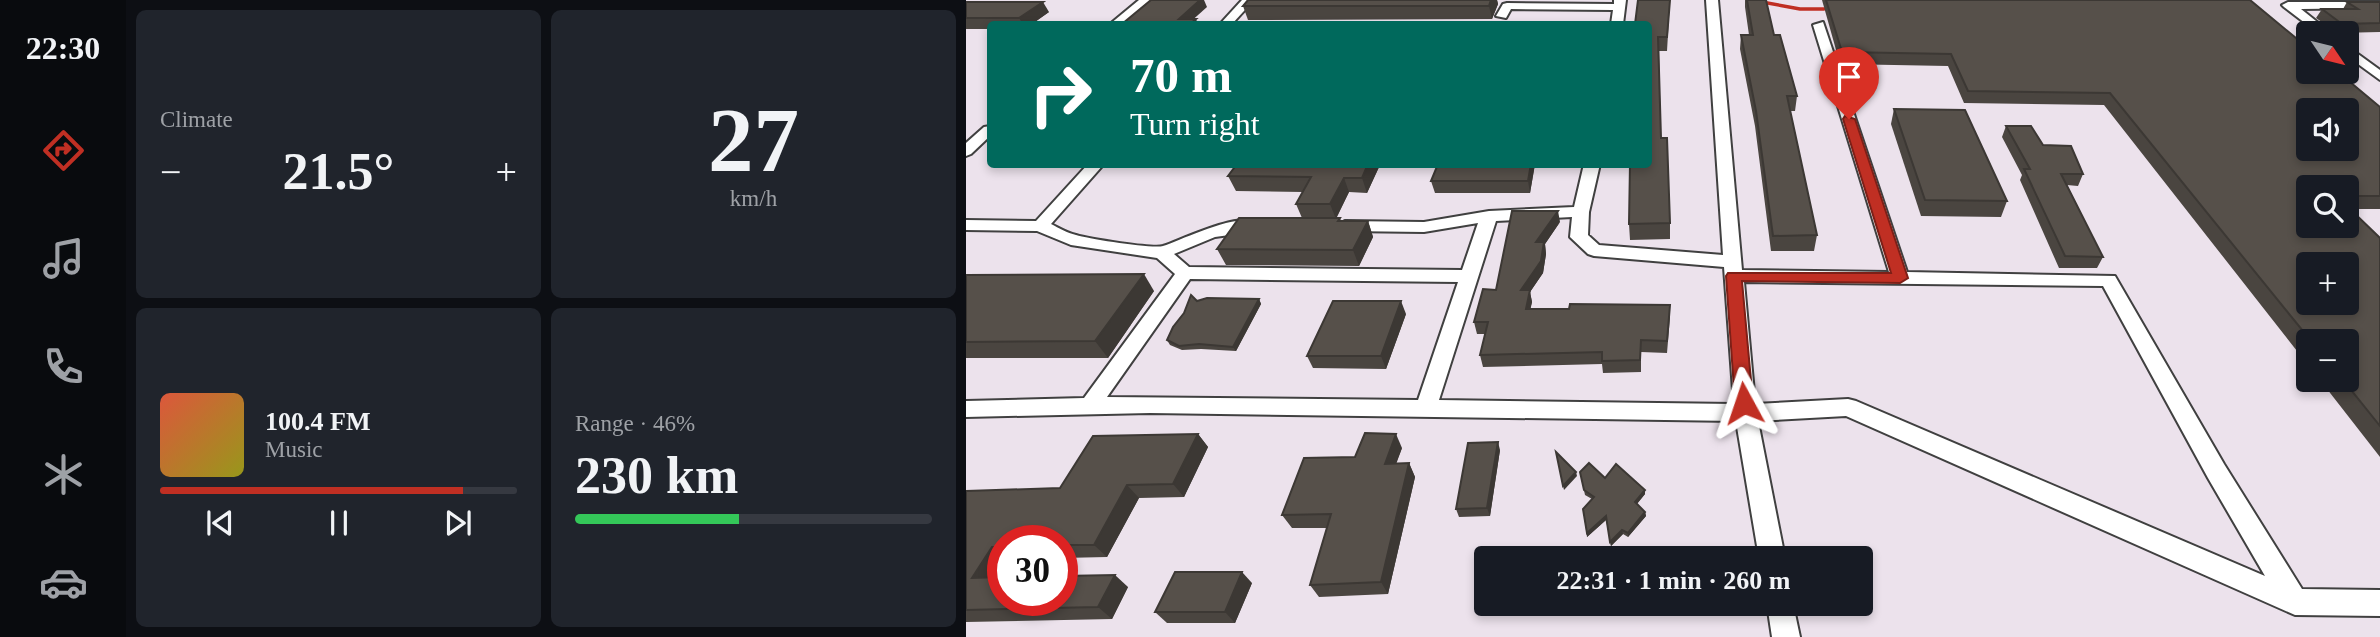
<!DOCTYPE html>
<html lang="en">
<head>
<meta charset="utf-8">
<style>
  body { margin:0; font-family:"Times New Roman",serif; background:#20242c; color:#f1f3f6; height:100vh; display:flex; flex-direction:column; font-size:26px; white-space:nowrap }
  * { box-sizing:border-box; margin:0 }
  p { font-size:23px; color:#9ea1a6 }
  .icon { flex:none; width:38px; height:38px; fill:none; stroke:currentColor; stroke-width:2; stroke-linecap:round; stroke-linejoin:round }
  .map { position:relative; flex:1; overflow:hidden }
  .details { display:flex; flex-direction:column; gap:10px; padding:10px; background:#0d0f14; width:840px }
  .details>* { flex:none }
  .hud { position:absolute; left:21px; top:21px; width:665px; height:147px; border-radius:7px; box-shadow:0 4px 10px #0003; background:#00695c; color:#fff; overflow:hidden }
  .needle { width:46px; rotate:125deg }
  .tools { position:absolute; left:1330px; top:21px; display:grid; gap:14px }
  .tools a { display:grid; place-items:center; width:63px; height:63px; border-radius:7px; background:#171b24; box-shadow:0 4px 10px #0003; font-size:35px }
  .speed { position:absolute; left:21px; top:525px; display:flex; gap:14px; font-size:35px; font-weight:700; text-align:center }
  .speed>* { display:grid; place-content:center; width:91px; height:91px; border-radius:50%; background:#171b24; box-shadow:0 4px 10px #0003; line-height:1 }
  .speed .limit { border:10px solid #d22; background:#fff; color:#111 }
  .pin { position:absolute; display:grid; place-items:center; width:60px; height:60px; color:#fff; margin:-72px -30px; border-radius:50% 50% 50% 0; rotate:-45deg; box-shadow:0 0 7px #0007 }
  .pin .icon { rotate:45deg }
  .me { position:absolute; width:77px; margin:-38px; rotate:355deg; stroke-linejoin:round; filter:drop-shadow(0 0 5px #0008) }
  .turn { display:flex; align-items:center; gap:24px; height:147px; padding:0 28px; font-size:32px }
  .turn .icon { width:91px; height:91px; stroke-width:2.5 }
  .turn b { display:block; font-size:49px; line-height:60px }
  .big { font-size:52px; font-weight:700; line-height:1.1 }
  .details .tile { flex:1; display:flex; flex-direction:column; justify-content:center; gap:10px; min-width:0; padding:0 24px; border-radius:10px; background:#20242c }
  .details .dial { align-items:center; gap:0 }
  .dial b { font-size:91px; line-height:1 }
  .song { display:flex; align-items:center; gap:21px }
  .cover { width:84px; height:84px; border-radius:10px; background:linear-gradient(135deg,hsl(10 70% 55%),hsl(60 70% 35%)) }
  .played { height:7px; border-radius:4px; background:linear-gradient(90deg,#c02f23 85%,#363941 85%) }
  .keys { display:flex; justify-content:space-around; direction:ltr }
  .heat { display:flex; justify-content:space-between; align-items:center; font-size:38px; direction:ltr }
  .charge { height:10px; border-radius:5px; background:linear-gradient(90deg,#34c759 46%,#363941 0) }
  .details .tiles { flex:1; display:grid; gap:10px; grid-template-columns:repeat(2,1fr) }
  .trip { position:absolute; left:508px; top:546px; width:399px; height:70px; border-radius:7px; background:#171b24; box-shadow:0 4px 10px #0003; font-weight:700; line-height:70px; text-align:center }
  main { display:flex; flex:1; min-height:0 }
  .tabs { display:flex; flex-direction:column; width:126px; justify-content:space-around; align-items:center; background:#090b0e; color:#9ea1a6 }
  .tabs .icon { width:49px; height:49px }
  .tabs .active { color:#c02f23 }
  .tabs b { font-size:32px; color:#f1f3f6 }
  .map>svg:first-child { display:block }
  .industrial { fill:#ece2ec; fill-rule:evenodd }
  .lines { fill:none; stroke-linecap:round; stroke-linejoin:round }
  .minor-casing { stroke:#404040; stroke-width:4 }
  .minor { fill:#fff; fill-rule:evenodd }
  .rail { stroke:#c02f23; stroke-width:3.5 }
  .wall { fill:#4a4540; fill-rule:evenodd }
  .shaded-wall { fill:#3c3834 }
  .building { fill:#56504a; stroke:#3c3834; stroke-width:2; fill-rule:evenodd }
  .route { fill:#c02f23; stroke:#7d1f17; stroke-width:2 }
</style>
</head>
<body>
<main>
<nav class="tabs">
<b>22:30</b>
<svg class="icon active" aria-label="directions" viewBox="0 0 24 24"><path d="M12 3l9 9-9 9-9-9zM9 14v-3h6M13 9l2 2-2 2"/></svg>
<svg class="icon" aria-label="music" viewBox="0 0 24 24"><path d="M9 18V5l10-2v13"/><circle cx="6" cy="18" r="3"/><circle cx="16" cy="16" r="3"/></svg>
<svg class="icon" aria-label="phone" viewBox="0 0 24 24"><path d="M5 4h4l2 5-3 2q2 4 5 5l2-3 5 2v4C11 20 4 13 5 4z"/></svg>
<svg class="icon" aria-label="climate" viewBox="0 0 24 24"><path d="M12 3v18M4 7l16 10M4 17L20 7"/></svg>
<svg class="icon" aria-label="car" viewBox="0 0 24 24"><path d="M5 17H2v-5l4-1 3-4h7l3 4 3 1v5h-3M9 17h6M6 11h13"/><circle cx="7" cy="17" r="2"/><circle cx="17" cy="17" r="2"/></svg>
</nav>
<section class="details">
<div class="tiles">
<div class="tile"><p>Climate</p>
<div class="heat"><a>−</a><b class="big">21.5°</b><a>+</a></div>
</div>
<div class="tile dial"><b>27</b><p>km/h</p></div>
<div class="tile">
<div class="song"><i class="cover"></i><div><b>100.4 FM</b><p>Music</p></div></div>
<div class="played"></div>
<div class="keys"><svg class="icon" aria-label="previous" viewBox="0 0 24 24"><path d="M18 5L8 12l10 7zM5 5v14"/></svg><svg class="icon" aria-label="pause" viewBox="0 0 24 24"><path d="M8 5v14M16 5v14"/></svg><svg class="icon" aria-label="next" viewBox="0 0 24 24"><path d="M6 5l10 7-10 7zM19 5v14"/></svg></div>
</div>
<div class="tile"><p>Range · 46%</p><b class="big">230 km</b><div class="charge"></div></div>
</div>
</section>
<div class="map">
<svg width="1414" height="637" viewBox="0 0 1414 637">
  <rect width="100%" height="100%" fill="#fffeee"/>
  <!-- industrial -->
  <path class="industrial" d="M0,0H1414V637H0ZM24,24H682V164H24ZM1342,33H1381V72H1342ZM1342,110H1381V149H1342ZM1342,187H1381V226H1342ZM1342,264H1381V303H1342ZM1342,341H1381V380H1342ZM37,541H96V600H37ZM520,558H894V604H520Z"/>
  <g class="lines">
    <defs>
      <g id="minor">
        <polygon points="173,0 186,0 157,24 144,24"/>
        <polygon points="276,0 288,0 266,24 254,24"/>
        <polygon points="648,0 660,0 657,24 645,24 647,10 545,9 540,18 530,16 537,4 541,3 648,4"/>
        <path d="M740,0H752L776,270L923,272L847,25L857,22L941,272L1149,276L1258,464L1336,589L1414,590V616L1329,615L880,416L792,421L819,558H793L770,421L184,413L0,417V401L118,398L209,274L191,258L105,245L71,231L0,230V220L70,221L122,164H138L85,224C93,228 101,233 110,235C123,239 187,249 197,246C218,239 283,206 300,226L292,231L249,237L208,254L223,267L496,270L512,223L458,232L379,231L371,226L379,221L458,222L523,211L608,207L618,164H634L623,212L622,235L633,245L757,255ZM606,217L604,237L622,254L628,256L758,267L768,404L473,400L530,221ZM224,279L492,282L452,400L141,397ZM778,282L1137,286L1242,478L1299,576L890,401L882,399L789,404Z"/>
        <polygon points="1322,2 1414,2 1414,8 1335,9 1365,33 1352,33 1318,7 1316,5"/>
        <polygon points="1381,46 1414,70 1414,80 1381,56"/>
        <polygon points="24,126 24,136 5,154 0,156 0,143 18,127"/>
        <polygon points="801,604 827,604 834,637 806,637"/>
      </g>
    </defs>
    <!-- minor casing -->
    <use href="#minor" class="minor-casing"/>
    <!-- minor -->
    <use href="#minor" class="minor"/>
    <!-- rail -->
    <polyline class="rail" points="785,0 834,9 858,9"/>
  </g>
  <!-- wall -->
  <g class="wall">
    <polygon points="282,0 531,0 532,4 526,19 282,20 277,6"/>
    <polygon points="672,0 704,0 701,51 693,51 695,138 704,223 704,239 664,240 663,224"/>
    <polygon points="779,0 800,0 808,35 831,96 829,111 824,111 851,235 848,251 805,251 789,126 774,49 775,35 783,35 779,7"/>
    <path d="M856,0H1284L1414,107V209H1384L1414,238V457L1354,380H1381V341H1342V365L1138,105L998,103L982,66L874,64ZM1381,187V226H1342Z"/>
    <polygon points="0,2 83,12 66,24 24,24 24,29 0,29"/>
    <polygon points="1381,2 1414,2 1414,32 1371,33 1350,18 1356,9 1377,9"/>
    <polygon points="928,109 1041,201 1035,217 955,216 925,124"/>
    <polygon points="1040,126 1077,145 1117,174 1112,186 1101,185 1137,257 1131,268 1093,268 1054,180 1056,175 1036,137"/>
    <polygon points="469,164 569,164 564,193 469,193 465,181 470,169"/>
    <polygon points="413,167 401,193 383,192 370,218 374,218 375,221 402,221 407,237 393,266 260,265 251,249 336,218 330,204 337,192 270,191 262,176"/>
    <polygon points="594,222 579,244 580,254 577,273 564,292 566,302 564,309 704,317 701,353 675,352 675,372 637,373 636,364 517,367 514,355 519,334 511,334 508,322 530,290"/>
    <polygon points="0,275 188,291 142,358 0,358"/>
    <polygon points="293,299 295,304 270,351 235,349 216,350 204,345 201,340 231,301"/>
    <polygon points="440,314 420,369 347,368 341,356"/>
    <polygon points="232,434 242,447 218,497 173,498 141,557 96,558 96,541 37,541 37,568 31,577 162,587 146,619 0,622 0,491 94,488"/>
    <polygon points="436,448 430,463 443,463 449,477 422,594 353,597 344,585 361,528 326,528 316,515"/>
    <polygon points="534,450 524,516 493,517 490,509"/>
    <polygon points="614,472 639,478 679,490 679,494 671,504 679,512 680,516 662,537 657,534 645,546 640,520 621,537 617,509 626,499 619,495"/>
    <polygon points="286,583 269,623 201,623 189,612"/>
  </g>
  <!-- shaded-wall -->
  <g class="shaded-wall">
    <polygon points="234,0 238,0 241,7 222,24 213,19"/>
    <polygon points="525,0 531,0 532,4 526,19 523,6"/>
    <polygon points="77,2 83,12 66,24 57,24 53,18"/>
    <polygon points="230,19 232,24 224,24"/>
    <polygon points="402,164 412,164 413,167 401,193 396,178"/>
    <polygon points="565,164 569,164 564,193 562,181"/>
    <polygon points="378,178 383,192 370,219 364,204"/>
    <polygon points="592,211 594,222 579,244 580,254 577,273 564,292 566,302 562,321 555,290 570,242"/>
    <polygon points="402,221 407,237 393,266 387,250"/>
    <polygon points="178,274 188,291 142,358 129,341"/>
    <polygon points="293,299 295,304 270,351 267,347"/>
    <polygon points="435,301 440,314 420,369 415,356"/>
    <polygon points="232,434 242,447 218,497 207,484"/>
    <polygon points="430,434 436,448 425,478 419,464"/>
    <polygon points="532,442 534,450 524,516 521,508"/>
    <polygon points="443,463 449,477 422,594 415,582"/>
    <polygon points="610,472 611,476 598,490 597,486"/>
    <polygon points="161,485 173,498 141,557 128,545"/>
    <polygon points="679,490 679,494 669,506 669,502"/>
    <polygon points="679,512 680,516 662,537 662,533"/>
    <polygon points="640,516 640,520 621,537 621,533"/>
    <polygon points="656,530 657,534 645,546 644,542"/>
    <polygon points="26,547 37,555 37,568 23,590 6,578"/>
    <polygon points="276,572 286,583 269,623 259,612"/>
    <polygon points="149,575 162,587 146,619 132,607"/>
  </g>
  <!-- building -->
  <g class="building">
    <polygon points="185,0 234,0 213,19 230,19 224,24 156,24"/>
    <polygon points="282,0 525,0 523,6 277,6"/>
    <polygon points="672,0 704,0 701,37 692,37 695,138 701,138 704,223 663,224 664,164 682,164 682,24 669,24"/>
    <polygon points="781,0 800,0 808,35 814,35 831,96 821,96 851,235 807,236 790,111 775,35 787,35"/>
    <path d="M860,0H1284L1342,48V72H1372L1414,107V196H1381V187H1342V226H1381V206L1414,238V426L1377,380H1381V341H1345L1144,93L1002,91L985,54L876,52ZM1342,110H1381V149H1342ZM1342,264H1381V303H1342Z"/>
    <polygon points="0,2 77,2 53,18 0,18"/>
    <polygon points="1381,2 1414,2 1414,23 1376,24 1356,9 1392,9"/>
    <polygon points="928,109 999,110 1041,201 959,200"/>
    <polygon points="1040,126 1065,126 1077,145 1105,146 1117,174 1095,174 1137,257 1099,256 1058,169 1064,169"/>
    <polygon points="271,164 402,164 396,178 378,178 364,204 330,204 345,177 262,176"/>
    <polygon points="472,164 565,164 562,181 465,181"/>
    <polygon points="546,211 592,211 570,242 578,242 575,261 555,290 564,290 560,309 603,309 604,304 704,305 701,341 675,340 674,360 636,361 636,352 514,355 522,322 508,322 517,289 530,290"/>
    <polygon points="273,218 374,218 372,221 402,221 387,250 251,249"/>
    <polygon points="178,274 129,341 0,342 0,275"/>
    <polygon points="225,295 231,301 241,298 293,299 267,347 233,344 213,346 201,340 207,327 218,313"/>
    <polygon points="367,301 435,301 415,356 341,356"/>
    <polygon points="399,433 430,434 419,464 443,463 415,582 344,585 365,514 316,515 338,458 389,457"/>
    <polygon points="232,434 207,484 161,485 128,545 96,545 96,541 37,541 37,547 26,547 6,578 37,577 37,600 96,600 96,576 149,575 132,607 0,610 0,491 94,488 127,436"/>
    <polygon points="532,442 521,508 490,509 502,443"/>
    <polygon points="590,452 610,472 597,486"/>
    <polygon points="623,463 639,478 650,464 679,490 669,502 679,512 662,533 656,530 644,542 640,516 621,533 617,509 628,497 618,490 614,472"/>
    <polygon points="209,572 276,572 259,612 189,612"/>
  </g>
  <!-- route -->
  <polygon class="route" points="879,116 889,119 942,278 934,283 776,281 787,403 784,408 772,408 769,403 760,276 762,273 925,273 877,119"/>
</svg>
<div class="tools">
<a><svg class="needle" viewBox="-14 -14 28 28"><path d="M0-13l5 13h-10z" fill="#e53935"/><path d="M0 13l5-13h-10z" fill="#9ea1a6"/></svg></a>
<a><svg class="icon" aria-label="sound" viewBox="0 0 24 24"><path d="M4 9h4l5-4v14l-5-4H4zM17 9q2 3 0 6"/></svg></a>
<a><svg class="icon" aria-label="search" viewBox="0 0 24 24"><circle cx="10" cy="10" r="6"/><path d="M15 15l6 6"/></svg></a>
<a>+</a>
<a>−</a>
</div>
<div class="speed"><div class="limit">30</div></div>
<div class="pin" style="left:883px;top:119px;background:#d93025"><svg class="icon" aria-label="arrive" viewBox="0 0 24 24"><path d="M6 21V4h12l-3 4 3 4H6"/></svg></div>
<svg class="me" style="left:778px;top:403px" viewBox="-20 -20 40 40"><path d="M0-17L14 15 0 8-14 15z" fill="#c02f23" stroke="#fff" stroke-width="4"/></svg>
<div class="trip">22:31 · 1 min · 260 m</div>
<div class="hud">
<div class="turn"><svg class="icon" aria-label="right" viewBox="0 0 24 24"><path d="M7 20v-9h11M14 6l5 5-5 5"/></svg><div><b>70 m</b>Turn right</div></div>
</div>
</div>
</main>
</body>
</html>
